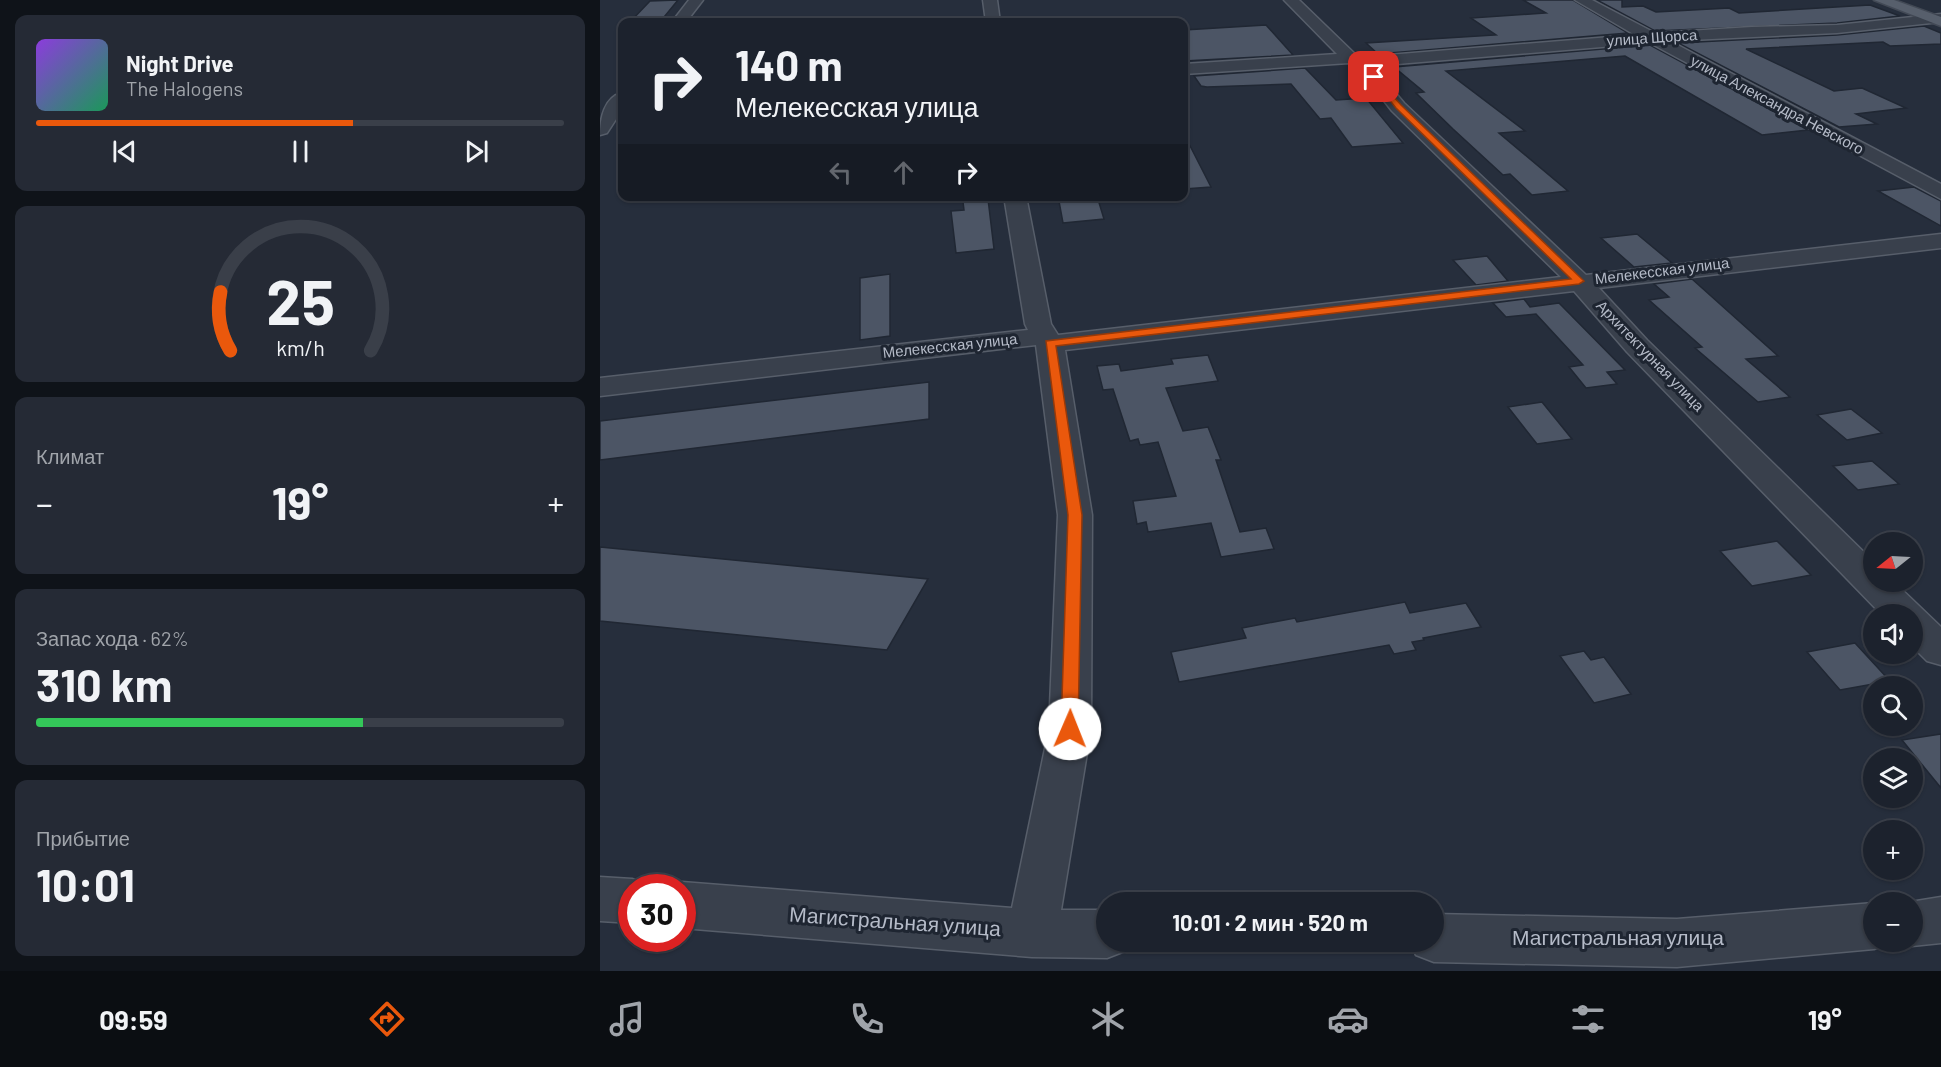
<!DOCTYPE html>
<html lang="ru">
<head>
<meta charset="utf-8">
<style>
  body { margin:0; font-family:Barlow,sans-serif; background:#252a35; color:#f1f3f6; height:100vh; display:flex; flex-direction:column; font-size:22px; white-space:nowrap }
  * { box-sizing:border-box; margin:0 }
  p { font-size:20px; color:#a0a4aa }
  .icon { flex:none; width:33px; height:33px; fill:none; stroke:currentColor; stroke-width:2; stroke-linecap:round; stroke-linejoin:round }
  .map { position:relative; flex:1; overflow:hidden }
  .sheet { display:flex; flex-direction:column; gap:15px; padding:15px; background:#0f1319; width:600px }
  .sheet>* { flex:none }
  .banner { position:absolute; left:18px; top:18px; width:570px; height:183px; border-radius:12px; box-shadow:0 2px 4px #0004,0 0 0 2px #3a3f49; background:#1c222d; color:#f1f3f6; overflow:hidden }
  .needle { width:39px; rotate:252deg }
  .fabs { position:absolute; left:1263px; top:532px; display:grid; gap:12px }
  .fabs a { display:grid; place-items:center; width:60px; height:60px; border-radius:50%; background:#1c222d; box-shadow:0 2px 4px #0004,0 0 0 2px #3a3f49; font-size:30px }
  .speed { position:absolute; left:18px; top:874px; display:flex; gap:12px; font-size:30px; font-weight:700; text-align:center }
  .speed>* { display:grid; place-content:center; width:78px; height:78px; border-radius:50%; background:#1c222d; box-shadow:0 2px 4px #0004,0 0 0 2px #3a3f49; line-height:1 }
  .speed .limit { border:9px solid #d22; background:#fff; color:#111 }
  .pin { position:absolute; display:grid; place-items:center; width:51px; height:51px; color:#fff; margin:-26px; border-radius:12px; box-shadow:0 3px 9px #0006 }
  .me { position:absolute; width:66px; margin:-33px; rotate:1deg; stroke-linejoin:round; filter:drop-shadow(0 0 4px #0008) }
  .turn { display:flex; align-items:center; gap:21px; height:126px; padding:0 18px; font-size:27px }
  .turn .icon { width:78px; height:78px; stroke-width:2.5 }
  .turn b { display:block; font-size:42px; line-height:51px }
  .lanes { display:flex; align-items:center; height:57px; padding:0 18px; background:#0003; justify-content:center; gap:30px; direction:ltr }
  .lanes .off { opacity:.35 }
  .big { font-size:45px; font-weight:700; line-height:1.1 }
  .sheet .card { flex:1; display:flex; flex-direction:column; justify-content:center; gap:9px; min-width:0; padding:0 21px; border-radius:12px; background:#252a35 }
  .sheet .dial { align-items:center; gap:0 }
  .dial svg { height:156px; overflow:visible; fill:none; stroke:#3a3f49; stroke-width:7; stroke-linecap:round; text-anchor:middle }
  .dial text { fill:#f1f3f6; stroke:none }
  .song { display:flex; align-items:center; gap:18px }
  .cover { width:72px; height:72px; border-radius:9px; background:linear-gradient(135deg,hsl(270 70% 55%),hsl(150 70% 35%)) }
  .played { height:6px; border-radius:3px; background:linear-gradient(90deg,#ea580c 60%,#3a3f49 60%) }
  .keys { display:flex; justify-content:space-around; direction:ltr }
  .heat { display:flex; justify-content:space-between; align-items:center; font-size:33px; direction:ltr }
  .charge { height:9px; border-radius:4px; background:linear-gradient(90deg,#34c759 62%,#3a3f49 0) }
  .trip { position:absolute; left:496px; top:892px; width:348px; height:60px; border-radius:30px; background:#1c222d; box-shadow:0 2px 4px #0004,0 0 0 2px #3a3f49; font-weight:700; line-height:60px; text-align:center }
  .tab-bar { display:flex; height:96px; justify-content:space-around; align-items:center; background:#0b0e12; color:#a0a4aa }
  .tab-bar .icon { width:42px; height:42px }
  .tab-bar .active { color:#ea580c }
  .tab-bar b { font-size:27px; color:#f1f3f6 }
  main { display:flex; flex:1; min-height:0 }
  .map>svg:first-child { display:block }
  .building { fill:#4c5565; stroke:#202733; stroke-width:1.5 }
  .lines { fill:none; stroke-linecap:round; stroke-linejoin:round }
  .minor-casing { stroke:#575e6a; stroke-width:3 }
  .major-casing { stroke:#424955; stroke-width:3 }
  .minor { fill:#39404c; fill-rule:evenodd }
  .major { fill:#575f6c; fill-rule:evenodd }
  .route { fill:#ea580c; stroke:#983908; stroke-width:1.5 }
  .labels { text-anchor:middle; stroke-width:6; stroke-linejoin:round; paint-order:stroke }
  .far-street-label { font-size:15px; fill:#b5bbc8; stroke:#1e2531 }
  .near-street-label { font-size:21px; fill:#b5bbc8; stroke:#1e2531 }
</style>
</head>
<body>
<main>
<section class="sheet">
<div class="card">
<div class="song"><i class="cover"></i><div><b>Night Drive</b><p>The Halogens</p></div></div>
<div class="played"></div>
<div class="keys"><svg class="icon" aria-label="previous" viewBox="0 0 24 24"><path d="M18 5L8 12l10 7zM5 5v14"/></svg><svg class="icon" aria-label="pause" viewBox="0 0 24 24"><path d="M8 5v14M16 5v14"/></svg><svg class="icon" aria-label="next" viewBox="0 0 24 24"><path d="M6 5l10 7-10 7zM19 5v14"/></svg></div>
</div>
<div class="card dial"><svg viewBox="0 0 100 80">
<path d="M14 69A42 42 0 1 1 86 69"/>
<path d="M14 69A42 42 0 0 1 9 39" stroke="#ea580c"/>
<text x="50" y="56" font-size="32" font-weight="700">25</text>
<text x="50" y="72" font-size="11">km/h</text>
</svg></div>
<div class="card"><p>Климат</p>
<div class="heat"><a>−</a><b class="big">19°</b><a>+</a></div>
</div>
<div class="card"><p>Запас хода · 62%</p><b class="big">310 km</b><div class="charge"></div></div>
<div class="card"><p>Прибытие</p><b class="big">10:01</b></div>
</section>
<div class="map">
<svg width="1341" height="971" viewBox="0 0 1341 971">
  <rect width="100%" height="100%" fill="#262e3c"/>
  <!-- building -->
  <g class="building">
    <polygon points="78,0 60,22 30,22 50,1"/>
    <polygon points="923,0 973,0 1028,33 778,54 766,43 896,35 871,18 946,13"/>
    <polygon points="997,0 1022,0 1022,7 1043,6 1056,12 1129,8 1139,13 1270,5 1300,16 1237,23 1055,31"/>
    <polygon points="666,25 693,55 584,61 584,30"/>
    <polygon points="1324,26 1341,33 1341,44 1290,46 1283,42 1146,49 1234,91 1262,88 1306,108 1256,114 1277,124 1239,127 1078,43 1237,35"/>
    <polygon points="1050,45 1208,130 1162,135 1025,56 846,71 925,131 899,133 968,191 932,195 910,174 903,175 853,129 816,93 824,92 794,67"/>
    <polygon points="705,68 736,100 766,98 803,143 752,147 731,118 720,119 691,84 607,87 601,86 594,76"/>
    <polygon points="584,134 611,187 584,189"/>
    <polygon points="1314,187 1341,201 1341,226 1278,191"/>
    <polygon points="458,196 497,196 504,219 463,223"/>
    <polygon points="388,199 394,249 356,253 351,211 364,210 363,202"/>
    <polygon points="1037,234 1072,263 1034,267 1001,238"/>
    <polygon points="887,256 908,281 876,285 853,260"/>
    <polygon points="290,274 290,336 260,340 260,278"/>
    <polygon points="1092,279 1178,356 1146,359 1190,397 1158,402 1095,348 1102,347 1049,300 1069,297 1054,284"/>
    <polygon points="924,299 930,307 959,303 1025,370 1007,372 1017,384 986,388 969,367 983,365 936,314 906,317 893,303"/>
    <polygon points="608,355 618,381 566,388 583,431 608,427 621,460 616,460 640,532 666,528 674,549 621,557 611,523 548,532 546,522 537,524 533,501 576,496 558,442 540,445 538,439 530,441 513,389 503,390 497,366 519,364 521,371 573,364 571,359"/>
    <polygon points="329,382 329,419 0,460 0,421"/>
    <polygon points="942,402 972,439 937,444 908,407"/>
    <polygon points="1251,409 1282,433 1247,440 1217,415"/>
    <polygon points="1272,461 1299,484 1258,490 1233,466"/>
    <polygon points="1177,541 1211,575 1152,586 1120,551"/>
    <polygon points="0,547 328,579 287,650 0,621"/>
    <polygon points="805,602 810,613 866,603 881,627 823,638 824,640 812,642 816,650 794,654 789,645 579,682 571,652 646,638 642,628 695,618 697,622"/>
    <polygon points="1255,643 1290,681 1240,690 1207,652"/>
    <polygon points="984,651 991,660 1004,657 1031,694 994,703 960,656"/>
    <polygon points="1341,734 1341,788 1302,740"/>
  </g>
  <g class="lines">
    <defs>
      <g id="minor">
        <polygon points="89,0 103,0 86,22 72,22"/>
        <polygon points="383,0 397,0 400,22 386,22"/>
        <polygon points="684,0 699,0 756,55 763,57 1035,35 975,0 992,0 1055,33 1152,27 1237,25 1341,14 1341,22 1237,33 1070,41 1341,184 1341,199 1050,43 773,66 804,103 986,275 1341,234 1341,248 999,288 1047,340 1274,562 1274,582 1294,582 1341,627 1341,665 1327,661 1312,646 1312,615 1282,615 1027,352 974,291 465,350 492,515 491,729 461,910 507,910 507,942 529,942 525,951 507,958 432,957 82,928 82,888 67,888 82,882 412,908 449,729 458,515 436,345 0,396 0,378 428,330 425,324 404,196 426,196 451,324 458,335 961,277 792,111 756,65 749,63 584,74 584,64 737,54"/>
        <path d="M22,93V110L7,133L0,135C0,119 4,97 22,93Z"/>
        <polygon points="0,877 32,879 50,885 51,888 32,888 32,923 0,921"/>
        <polygon points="1341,897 1341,943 1312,946 1301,942 1312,942 1312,903 1304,903"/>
        <polygon points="1274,903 1274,942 1292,942 1274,949 1077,967 834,962 816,955 810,942 834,942 834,914 1077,919"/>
      </g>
      <polygon id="major" points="1274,0 1294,0 1341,17 1341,26"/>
    </defs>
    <!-- minor casing -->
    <use href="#minor" class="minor-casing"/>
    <!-- major casing -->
    <use href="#major" class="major-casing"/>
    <!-- minor -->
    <use href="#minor" class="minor"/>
    <!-- major -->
    <use href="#major" class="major"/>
  </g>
  <!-- route -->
  <polygon class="route" points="774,75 801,105 984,281 979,284 456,346 482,515 478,729 476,734 463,734 461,729 468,515 446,341 971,279 796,108 771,77"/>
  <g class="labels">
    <!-- far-street labels -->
    <g class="far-street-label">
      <text transform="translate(1052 38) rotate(-4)" y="5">улица Щорса</text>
      <text transform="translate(1177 105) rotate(28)" y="5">улица Александра Невского</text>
      <text transform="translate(1062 271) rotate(-7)" y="5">Мелекесская улица</text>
      <text transform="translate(350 346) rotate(-6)" y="5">Мелекесская улица</text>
      <text transform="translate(1050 356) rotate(46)" y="5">Архитектурная улица</text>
    </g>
    <!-- near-street labels -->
    <g class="near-street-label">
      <text transform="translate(295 922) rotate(4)" y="7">Магистральная улица</text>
      <text x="1018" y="945">Магистральная улица</text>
    </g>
  </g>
</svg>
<div class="fabs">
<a><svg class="needle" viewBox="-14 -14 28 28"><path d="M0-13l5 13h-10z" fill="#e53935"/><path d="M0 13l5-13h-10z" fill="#a0a4aa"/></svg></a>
<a><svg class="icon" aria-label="sound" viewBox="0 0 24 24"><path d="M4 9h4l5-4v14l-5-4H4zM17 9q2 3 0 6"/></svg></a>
<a><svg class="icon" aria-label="search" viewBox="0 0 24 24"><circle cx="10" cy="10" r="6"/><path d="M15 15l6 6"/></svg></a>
<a><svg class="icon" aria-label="layers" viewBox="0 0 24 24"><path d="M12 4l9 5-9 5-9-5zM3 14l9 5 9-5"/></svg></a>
<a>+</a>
<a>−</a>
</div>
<div class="speed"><div class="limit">30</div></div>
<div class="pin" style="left:774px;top:77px;background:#d93025"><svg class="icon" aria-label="arrive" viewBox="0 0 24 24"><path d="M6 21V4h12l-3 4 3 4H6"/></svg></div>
<svg class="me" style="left:470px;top:729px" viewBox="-20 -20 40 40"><circle r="19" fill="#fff"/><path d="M0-13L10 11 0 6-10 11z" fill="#ea580c"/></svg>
<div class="trip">10:01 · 2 мин · 520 m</div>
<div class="banner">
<div class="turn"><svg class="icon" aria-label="right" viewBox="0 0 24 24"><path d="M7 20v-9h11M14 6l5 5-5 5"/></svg><div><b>140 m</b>Мелекесская улица</div></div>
<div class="lanes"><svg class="icon off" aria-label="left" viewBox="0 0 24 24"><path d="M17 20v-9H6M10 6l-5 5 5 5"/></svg><svg class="icon off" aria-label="ahead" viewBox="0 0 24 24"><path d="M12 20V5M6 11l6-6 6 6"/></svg><svg class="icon" aria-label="right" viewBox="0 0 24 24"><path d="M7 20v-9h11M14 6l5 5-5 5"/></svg></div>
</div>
</div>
</main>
<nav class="tab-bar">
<b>09:59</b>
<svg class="icon active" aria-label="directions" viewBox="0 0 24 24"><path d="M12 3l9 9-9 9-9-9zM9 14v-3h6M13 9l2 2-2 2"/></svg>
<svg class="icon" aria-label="music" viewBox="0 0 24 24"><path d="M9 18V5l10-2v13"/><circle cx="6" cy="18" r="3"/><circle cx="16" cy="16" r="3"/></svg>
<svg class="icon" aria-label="phone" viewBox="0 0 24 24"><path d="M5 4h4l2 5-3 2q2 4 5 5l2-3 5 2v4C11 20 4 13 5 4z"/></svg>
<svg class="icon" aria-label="climate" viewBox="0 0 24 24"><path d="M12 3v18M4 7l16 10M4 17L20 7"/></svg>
<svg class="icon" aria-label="car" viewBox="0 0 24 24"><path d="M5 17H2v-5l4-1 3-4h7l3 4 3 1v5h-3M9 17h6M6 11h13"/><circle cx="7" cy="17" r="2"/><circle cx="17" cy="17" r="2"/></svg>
<svg class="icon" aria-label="filters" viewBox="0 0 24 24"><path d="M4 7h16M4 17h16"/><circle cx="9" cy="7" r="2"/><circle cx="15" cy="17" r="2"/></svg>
<b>19°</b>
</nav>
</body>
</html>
